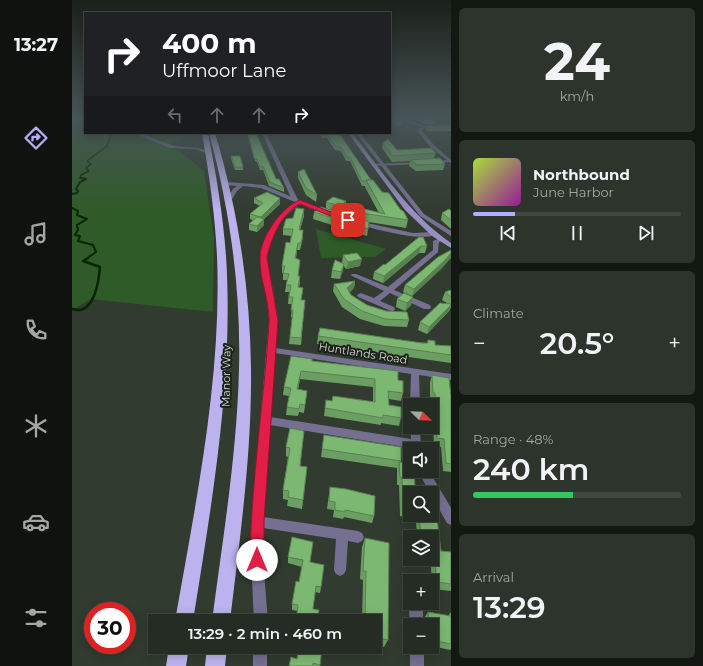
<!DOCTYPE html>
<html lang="en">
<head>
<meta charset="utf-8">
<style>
  body { margin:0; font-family:Montserrat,sans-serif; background:#2d342b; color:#f1f3f6; height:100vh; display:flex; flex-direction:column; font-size:15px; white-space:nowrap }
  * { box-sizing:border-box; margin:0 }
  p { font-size:13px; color:#a3a7a6 }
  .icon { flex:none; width:22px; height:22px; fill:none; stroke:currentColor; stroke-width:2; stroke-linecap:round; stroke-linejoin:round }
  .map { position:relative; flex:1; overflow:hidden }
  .drawer { display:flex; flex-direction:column; gap:8px; padding:8px; background:#141813; width:252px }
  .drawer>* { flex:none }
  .top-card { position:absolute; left:12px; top:12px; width:307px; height:122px; border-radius:0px; box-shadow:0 2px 10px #0003,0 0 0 1px #424841; background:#202124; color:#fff; overflow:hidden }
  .needle { width:26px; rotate:113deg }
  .fabs { position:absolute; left:331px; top:398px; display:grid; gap:8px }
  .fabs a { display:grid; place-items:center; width:36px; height:36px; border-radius:0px; background:#252c23; box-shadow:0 2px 10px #0003,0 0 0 1px #424841; font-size:20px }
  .speed { position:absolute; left:12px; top:602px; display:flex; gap:8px; font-size:20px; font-weight:700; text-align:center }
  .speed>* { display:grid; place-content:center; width:52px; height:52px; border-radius:50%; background:#252c23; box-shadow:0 2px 10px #0003,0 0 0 1px #424841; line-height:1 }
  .speed .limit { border:6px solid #d22; background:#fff; color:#111 }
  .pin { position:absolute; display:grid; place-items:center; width:34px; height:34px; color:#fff; margin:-17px; border-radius:8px; box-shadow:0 2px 6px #0006 }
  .me { position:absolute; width:44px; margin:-22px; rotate:0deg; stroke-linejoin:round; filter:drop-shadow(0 0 3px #0008) }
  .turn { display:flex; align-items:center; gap:14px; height:84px; padding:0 12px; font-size:18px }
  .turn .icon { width:52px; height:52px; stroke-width:2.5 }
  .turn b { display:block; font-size:28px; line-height:34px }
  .lanes { display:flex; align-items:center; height:38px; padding:0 12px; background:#0003; justify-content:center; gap:20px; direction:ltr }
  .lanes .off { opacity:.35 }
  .big { font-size:30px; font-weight:600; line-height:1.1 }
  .drawer .tile { flex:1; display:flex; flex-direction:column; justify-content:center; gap:6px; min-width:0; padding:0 14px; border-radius:6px; background:#2d342b }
  .drawer .dial { align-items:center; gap:0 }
  .dial b { font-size:52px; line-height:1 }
  .song { display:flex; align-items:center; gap:12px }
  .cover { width:48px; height:48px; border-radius:6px; background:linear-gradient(135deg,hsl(80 70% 55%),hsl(300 70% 35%)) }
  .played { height:4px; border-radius:2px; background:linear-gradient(90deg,#b8abf7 20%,#424841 20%) }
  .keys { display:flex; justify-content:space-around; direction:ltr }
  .heat { display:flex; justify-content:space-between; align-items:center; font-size:22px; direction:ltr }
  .charge { height:6px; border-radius:3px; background:linear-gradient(90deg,#34c759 48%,#424841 0) }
  .trip { position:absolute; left:76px; top:614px; width:234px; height:40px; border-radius:0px; background:#252c23; box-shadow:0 2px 10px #0003,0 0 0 1px #424841; font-weight:600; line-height:40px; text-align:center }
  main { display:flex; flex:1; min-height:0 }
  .dock { display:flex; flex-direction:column; width:72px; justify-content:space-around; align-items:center; background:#0f120e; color:#a3a7a6 }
  .dock .icon { width:28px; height:28px }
  .dock .selected { color:#b8abf7 }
  .dock b { font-size:18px; color:#f1f3f6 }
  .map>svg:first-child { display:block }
  .green { fill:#2f5b28 }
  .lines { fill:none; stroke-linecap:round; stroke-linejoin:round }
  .stream-far2 { stroke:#062402; stroke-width:1.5 }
  .stream-far1 { stroke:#062402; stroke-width:2 }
  .stream { stroke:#062402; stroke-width:2.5 }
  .minor { fill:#757091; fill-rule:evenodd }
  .tertiary { fill:#757091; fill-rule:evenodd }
  .secondary { fill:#978ec3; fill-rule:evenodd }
  .trunk { fill:#bcb3ee; fill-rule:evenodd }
  .wall { fill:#6c9e63 }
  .shaded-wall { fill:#588150 }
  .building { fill:#7db873; stroke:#588150 }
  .route { fill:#e11d48; stroke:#92132f }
  .labels { text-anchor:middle; stroke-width:4; stroke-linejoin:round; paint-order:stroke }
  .street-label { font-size:11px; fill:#d7ded6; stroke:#1c211b }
</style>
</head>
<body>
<main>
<nav class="dock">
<b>13:27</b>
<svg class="icon selected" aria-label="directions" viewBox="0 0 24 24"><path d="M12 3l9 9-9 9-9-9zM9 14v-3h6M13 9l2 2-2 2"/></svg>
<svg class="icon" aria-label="music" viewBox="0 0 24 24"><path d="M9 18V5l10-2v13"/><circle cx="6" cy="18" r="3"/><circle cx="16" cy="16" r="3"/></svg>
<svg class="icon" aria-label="phone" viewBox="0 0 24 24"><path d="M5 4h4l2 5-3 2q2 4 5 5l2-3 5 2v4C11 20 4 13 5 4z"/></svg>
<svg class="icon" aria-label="climate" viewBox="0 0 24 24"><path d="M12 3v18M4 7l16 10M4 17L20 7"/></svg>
<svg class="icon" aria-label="car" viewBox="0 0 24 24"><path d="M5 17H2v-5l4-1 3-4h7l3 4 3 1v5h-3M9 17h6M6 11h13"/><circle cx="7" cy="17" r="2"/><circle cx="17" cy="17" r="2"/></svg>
<svg class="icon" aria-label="filters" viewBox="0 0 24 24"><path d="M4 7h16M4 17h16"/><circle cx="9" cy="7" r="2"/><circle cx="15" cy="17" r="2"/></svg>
</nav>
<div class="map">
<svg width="379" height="666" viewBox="0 0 379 666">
  <rect width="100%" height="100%" fill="#313b2f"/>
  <!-- green -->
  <g class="green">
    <polygon points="0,120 13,121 13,133 60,133 107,151 132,171 142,238 141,312 19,299 0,310"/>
    <polygon points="70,133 123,133 96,144"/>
    <polygon points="244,229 314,249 303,257 249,258"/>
  </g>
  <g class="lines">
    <!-- stream-far2 -->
    <g class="stream-far2">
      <polyline points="371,117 379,121"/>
      <polyline points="14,179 8,178 9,175 17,171 14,168 19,164 15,161 35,146 40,133"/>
    </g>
    <!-- stream-far1 -->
    <g class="stream-far1">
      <polyline points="0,194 5,193 6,191 4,189 8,182 14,179 9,178"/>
      <polyline points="0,208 6,211 5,215 15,219 5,225 6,230 3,235 8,236 6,241 21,245 24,252 14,259"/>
    </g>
    <!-- stream -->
    <path class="stream" d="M0,309C2,309 4,310 6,310C23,310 27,279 28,267L11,261L16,258"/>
    <!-- minor -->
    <g class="minor">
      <polygon points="324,117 330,117 352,126 379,125 379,127 355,127 349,130 362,145 379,160 379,163 358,147 345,130 349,127"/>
      <polygon points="190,133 194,133 226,200 225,201 220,200"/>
      <polygon points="284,133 288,133 352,214 379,231 379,236 348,216"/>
      <path d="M228,200L231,202L230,203C212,214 194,236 194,258C195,271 200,283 202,295C205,313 204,330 203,348L379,374V380L347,375L348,405H338L339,374L203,353L198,417L339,439L338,427H348L349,448L339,449V448L198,425L191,517L286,531L290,533L292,537L290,541L286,543L276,541L274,570L272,574L268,576L264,574L262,570L264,539L191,528V560L196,621H182L179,560V522L197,321L194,291L188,260L189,249L195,233L207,217L219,205Z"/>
      <polygon points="368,238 371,240 367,242 366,252 322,290 358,305 359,307 358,309 352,309 318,293 308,301 322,307 323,309 322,311 319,311 286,297 285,295 289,293 302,298 312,291 280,276 279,275 280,274 284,274 316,287 361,250 361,241"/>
      <polygon points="346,471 357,471 379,508 379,525 375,523 360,497 360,493 358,493"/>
      <polygon points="344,603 349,605 351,610 351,625 338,625 338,627 337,610 339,605"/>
      <rect x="181" y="647" width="14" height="19"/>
      <rect x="338" y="647" width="14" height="19"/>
    </g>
    <!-- tertiary -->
    <g class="tertiary">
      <polygon points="0,118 13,120 13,122 0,120"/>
      <path d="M61,133C75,133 87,142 100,145C113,149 127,145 139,153L137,154L123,149L98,148Z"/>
      <polygon points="379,160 379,162 360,163 358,162 360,161"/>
      <polygon points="348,162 350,163 350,164 302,166 300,165 302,164"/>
      <polygon points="155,182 192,185 257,213 252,214 189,188 171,186 165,191 159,201 155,201 154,200 161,189 165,186 153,185 152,184"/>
      <path d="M286,221L341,233L361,232L364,234C351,243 300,228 284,224L283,223Z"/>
    </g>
    <!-- secondary -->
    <path class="secondary" d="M276,133H280C312,173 336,213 379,243V248L360,236L333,210Z"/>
    <!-- trunk -->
    <g class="trunk">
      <path d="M130,133H136C144,174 151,214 154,256C162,378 140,501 121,621H103C124,501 150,378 145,256C143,214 137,174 130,133Z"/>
      <path d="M137,133H143C166,210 178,288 179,368C180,453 168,537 158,621H140C151,537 165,453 167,369C169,289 158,210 137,133Z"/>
      <polygon points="97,647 117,647 114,666 94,666"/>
      <polygon points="135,647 155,647 153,666 133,666"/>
    </g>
  </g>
  <!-- wall -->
  <g class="wall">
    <polygon points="318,117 332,117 331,122 326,127 323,123 318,121"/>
    <polygon points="343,117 351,117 363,121 362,124 352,124"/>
    <polygon points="355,126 379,128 379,131 355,131 354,129"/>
    <polygon points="175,133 184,133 204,179 212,188 212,192 197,186 191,170 188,170 185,162 183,161"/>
    <polygon points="247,133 267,133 299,180 310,192 328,209 336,220 334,228 297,222 295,236 241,219 242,212 254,208 254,202 274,201 274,203 280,206 307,213 293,187 293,186 290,186 278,161 274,161 269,151 263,150 255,138 250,138"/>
    <polygon points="311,143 325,150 364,153 362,158 373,164 371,170 344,171 337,166 338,161 320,162 310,148"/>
    <polygon points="159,156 171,167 171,170 163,170 159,159"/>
    <polygon points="226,172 245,195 244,202 234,195 226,178"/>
    <polygon points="182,198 208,198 208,204 192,219 192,225 185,232 177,230 177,224 181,220 178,219 178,214 188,206 182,203"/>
    <polygon points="232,209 232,216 228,230 231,237 228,250 225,250 224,258 228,260 226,276 228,283 227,287 230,295 229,300 233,300 229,345 217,344 220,317 219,317 220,304 216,304 217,292 213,292 214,285 215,280 211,280 211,273 210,273 210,266 218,243 219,236 211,235 211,229 221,218"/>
    <polygon points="379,211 379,229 369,220 370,213"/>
    <polygon points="347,237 355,246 353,253 347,253 311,283 301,279 302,272 313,265"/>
    <polygon points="271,255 288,266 274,269 271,265 268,279 259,278 260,270 270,263"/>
    <polygon points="371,267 340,296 331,292 333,285"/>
    <polygon points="283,281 282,288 278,292 279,295 295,305 337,320 335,327 312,326 288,319 270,307 261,291 262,284"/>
    <polygon points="379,290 379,307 377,311 355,334 346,330 348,322 375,303 370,300 373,292"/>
    <polygon points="341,297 339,305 333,311 324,307 325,299"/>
    <polygon points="246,336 355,343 356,340 363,345 379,346 379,363 245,344"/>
    <polygon points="240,361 326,380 331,393 329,401 317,399 317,405 329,418 327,426 309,423 309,425 252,416 254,400 260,401 301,402 301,387 228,379 226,389 235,391 232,413 227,412 226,416 214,415 215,407 217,396 211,395 212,387"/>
    <polygon points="360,375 379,396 379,472 371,471 369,447 362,446 360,401 358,400 358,382"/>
    <polygon points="218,428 228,466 235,467 230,509 215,506 216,500 211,499 211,490 216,457 214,456 214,447"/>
    <polygon points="252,435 329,461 329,463 338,493 338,515 348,515 369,551 379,552 379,591 361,589 358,559 360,559 360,537 345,537 344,522 345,519 328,516 327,485 325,485 325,468 249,457"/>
    <polygon points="258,487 302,516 300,523 272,517 271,519 261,517 262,510 255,509"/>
    <polygon points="293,538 316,640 312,647 303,645 303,621 290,621 291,580 288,579 290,547"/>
    <polygon points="216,557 238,562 249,587 248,593 243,592 226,611 220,610 220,604 227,582 230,567 216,563"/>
    <polygon points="356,612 376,616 379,612 379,649 378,650 360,646 360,625 353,625 352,618"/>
    <polygon points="250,647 248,666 217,666 225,659"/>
  </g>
  <!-- shaded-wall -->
  <g class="shaded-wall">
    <polygon points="332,117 331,122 326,127 327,123"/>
    <polygon points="208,198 208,204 192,219 192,225 185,232 185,226 189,222 189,217"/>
    <polygon points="232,209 232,216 226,236 227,230"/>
    <polygon points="231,230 231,237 228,250 229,243"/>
    <polygon points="226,243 225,250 223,265 223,258"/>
    <polygon points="349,246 347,253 311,283 312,276"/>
    <polygon points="379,253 379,258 371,267 340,296 342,289"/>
    <polygon points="290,259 288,266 274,269 276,262"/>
    <polygon points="272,264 271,271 268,279 269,272"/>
    <polygon points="283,281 282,288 274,295 275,288"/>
    <polygon points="341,297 339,305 333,311 335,303"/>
    <polygon points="379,305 377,311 355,334 357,327"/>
    <polygon points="229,371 228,379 225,397 225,389"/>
  </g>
  <!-- building -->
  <g class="building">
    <polygon points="320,117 332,117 327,123 323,119"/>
    <polygon points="347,117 351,117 363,121 353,122"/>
    <polygon points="355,126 374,126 379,128 356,128"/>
    <polygon points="176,133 184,133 204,179 207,179 212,188 198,182 191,166 188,167 185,159 182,158"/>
    <polygon points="249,133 267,133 299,180 294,180 294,181 290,181 278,157 275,157 269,147 263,146 255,134 250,134"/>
    <polygon points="316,139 325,150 359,148 364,153 321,156 311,143"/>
    <polygon points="159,156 168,156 171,167 163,167"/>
    <polygon points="368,158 373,164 345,165 338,160"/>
    <polygon points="232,169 245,195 234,188 226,172"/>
    <polygon points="294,180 301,180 310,192 317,193 328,209 332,212 336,220 296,214 254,202 261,197 274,201 272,202 280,206 313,214"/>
    <polygon points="195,192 208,198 189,217 178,214 191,203 182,198"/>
    <polygon points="249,207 297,222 296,229 242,212"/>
    <polygon points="224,208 232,209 227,230 231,230 230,239 229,243 226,243 223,258 228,260 226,276 228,276 226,287 231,288 229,300 233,300 229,338 218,337 221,310 219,310 221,297 217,297 219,285 214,285 217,274 211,273 213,266 210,266 214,242 218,243 221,229 211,229 214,219 221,218"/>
    <polygon points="377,209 379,211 379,220 370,213"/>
    <polygon points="185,217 192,219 185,226 177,224"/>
    <polygon points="347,237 351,237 355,246 349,246 312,276 302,272 312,264 313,265"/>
    <polygon points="379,250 379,253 373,260 342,289 333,285 366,257"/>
    <polygon points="285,253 290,259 276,262 271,255"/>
    <polygon points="263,260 272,264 269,272 260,270"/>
    <polygon points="283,281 275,288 279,295 295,305 314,311 335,312 337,320 313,319 290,311 272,299 262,284"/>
    <polygon points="379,290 379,297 373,292"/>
    <polygon points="332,293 341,297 335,303 325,299"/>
    <polygon points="368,303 379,304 379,305 357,327 348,322"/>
    <polygon points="248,328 350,343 356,343 356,340 363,341 363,345 379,346 379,355 246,336"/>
    <polygon points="219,356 240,359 240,361 326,371 326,380 331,381 331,393 316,391 317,405 329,407 329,418 311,415 311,418 253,408 254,400 260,401 261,396 303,402 303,379 229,371 225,389 235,391 233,405 228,404 227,409 215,407 219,388 212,387"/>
    <polygon points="360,375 377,378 379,396 379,464 374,463 372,439 365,438 363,393 361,393"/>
    <polygon points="218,428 232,431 228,466 235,467 231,500 216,497 217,491 211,490 218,448 214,447"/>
    <polygon points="252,435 329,447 329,461 250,449"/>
    <polygon points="327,462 338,464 338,471 342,471 343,486 347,487 348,493 338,493 338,510 331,509 330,478 328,477"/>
    <polygon points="258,487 274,489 303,496 302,516 273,510 273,512 263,510 263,502 257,501"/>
    <polygon points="347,515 365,518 369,551 379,552 379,584 365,582 361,545 360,545 360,537 349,537"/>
    <polygon points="220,537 241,542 238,562 252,565 249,587 244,586 241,609 247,610 245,621 224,621 226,605 220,604 224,581 227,582 231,560 216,557"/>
    <polygon points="293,538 317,543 316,640 303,637 303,621 293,621 294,571 291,571"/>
    <polygon points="356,612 379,616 379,644 360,640 360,625 357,625"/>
    <polygon points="227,647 250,647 248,665 241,663 241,666 217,666 219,657 225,659"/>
  </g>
  <!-- sky -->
  <linearGradient id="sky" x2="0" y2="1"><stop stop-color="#1b201a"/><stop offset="0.56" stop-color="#485558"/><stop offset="1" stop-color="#485558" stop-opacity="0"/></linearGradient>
  <rect width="379" height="210" fill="url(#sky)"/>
  <!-- route -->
  <path class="route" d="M228,200L280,220L274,222L228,204C209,214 200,237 195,257L206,321L192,522V560L190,565L185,567L180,565L178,560C179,481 192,402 197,323C198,301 187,279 188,257C188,238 210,206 228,200Z"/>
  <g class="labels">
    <!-- street labels -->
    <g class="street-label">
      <text transform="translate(291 353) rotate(9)" y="4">Huntlands Road</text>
      <text transform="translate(154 376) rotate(-89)" y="4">Manor Way</text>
    </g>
  </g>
</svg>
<div class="fabs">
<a><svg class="needle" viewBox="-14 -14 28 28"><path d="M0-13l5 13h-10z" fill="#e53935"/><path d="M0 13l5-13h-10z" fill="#a3a7a6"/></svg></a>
<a><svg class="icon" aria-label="sound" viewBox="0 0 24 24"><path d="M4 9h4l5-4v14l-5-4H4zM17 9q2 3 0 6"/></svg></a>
<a><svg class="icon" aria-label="search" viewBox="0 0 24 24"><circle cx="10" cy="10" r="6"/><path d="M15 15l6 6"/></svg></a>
<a><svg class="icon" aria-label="layers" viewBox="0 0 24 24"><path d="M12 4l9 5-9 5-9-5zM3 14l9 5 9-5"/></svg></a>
<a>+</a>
<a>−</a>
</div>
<div class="speed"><div class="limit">30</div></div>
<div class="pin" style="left:276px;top:220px;background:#d93025"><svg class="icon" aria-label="arrive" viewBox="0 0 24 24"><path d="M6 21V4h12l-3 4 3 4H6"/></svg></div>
<svg class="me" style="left:185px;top:560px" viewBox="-20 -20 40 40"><circle r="19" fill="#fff"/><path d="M0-13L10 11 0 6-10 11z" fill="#e11d48"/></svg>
<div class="trip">13:29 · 2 min · 460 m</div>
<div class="top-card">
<div class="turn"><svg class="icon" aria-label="right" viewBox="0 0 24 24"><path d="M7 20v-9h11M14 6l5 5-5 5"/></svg><div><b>400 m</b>Uffmoor Lane</div></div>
<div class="lanes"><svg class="icon off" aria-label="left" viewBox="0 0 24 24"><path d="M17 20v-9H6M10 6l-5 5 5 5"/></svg><svg class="icon off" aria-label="ahead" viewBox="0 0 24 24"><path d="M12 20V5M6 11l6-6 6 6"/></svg><svg class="icon off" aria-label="ahead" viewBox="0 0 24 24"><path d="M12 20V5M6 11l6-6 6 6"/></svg><svg class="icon" aria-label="right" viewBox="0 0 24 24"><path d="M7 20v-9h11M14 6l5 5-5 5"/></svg></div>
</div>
</div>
<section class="drawer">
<div class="tile dial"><b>24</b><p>km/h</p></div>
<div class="tile">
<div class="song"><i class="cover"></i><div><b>Northbound</b><p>June Harbor</p></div></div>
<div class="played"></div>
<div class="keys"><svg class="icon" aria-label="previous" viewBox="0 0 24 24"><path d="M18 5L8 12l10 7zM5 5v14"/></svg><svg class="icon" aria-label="pause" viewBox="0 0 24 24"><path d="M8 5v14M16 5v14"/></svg><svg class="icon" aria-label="next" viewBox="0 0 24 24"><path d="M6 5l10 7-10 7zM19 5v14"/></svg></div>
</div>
<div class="tile"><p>Climate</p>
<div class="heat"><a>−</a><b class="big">20.5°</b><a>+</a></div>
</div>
<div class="tile"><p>Range · 48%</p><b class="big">240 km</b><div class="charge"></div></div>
<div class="tile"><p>Arrival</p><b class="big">13:29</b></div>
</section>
</main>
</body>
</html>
